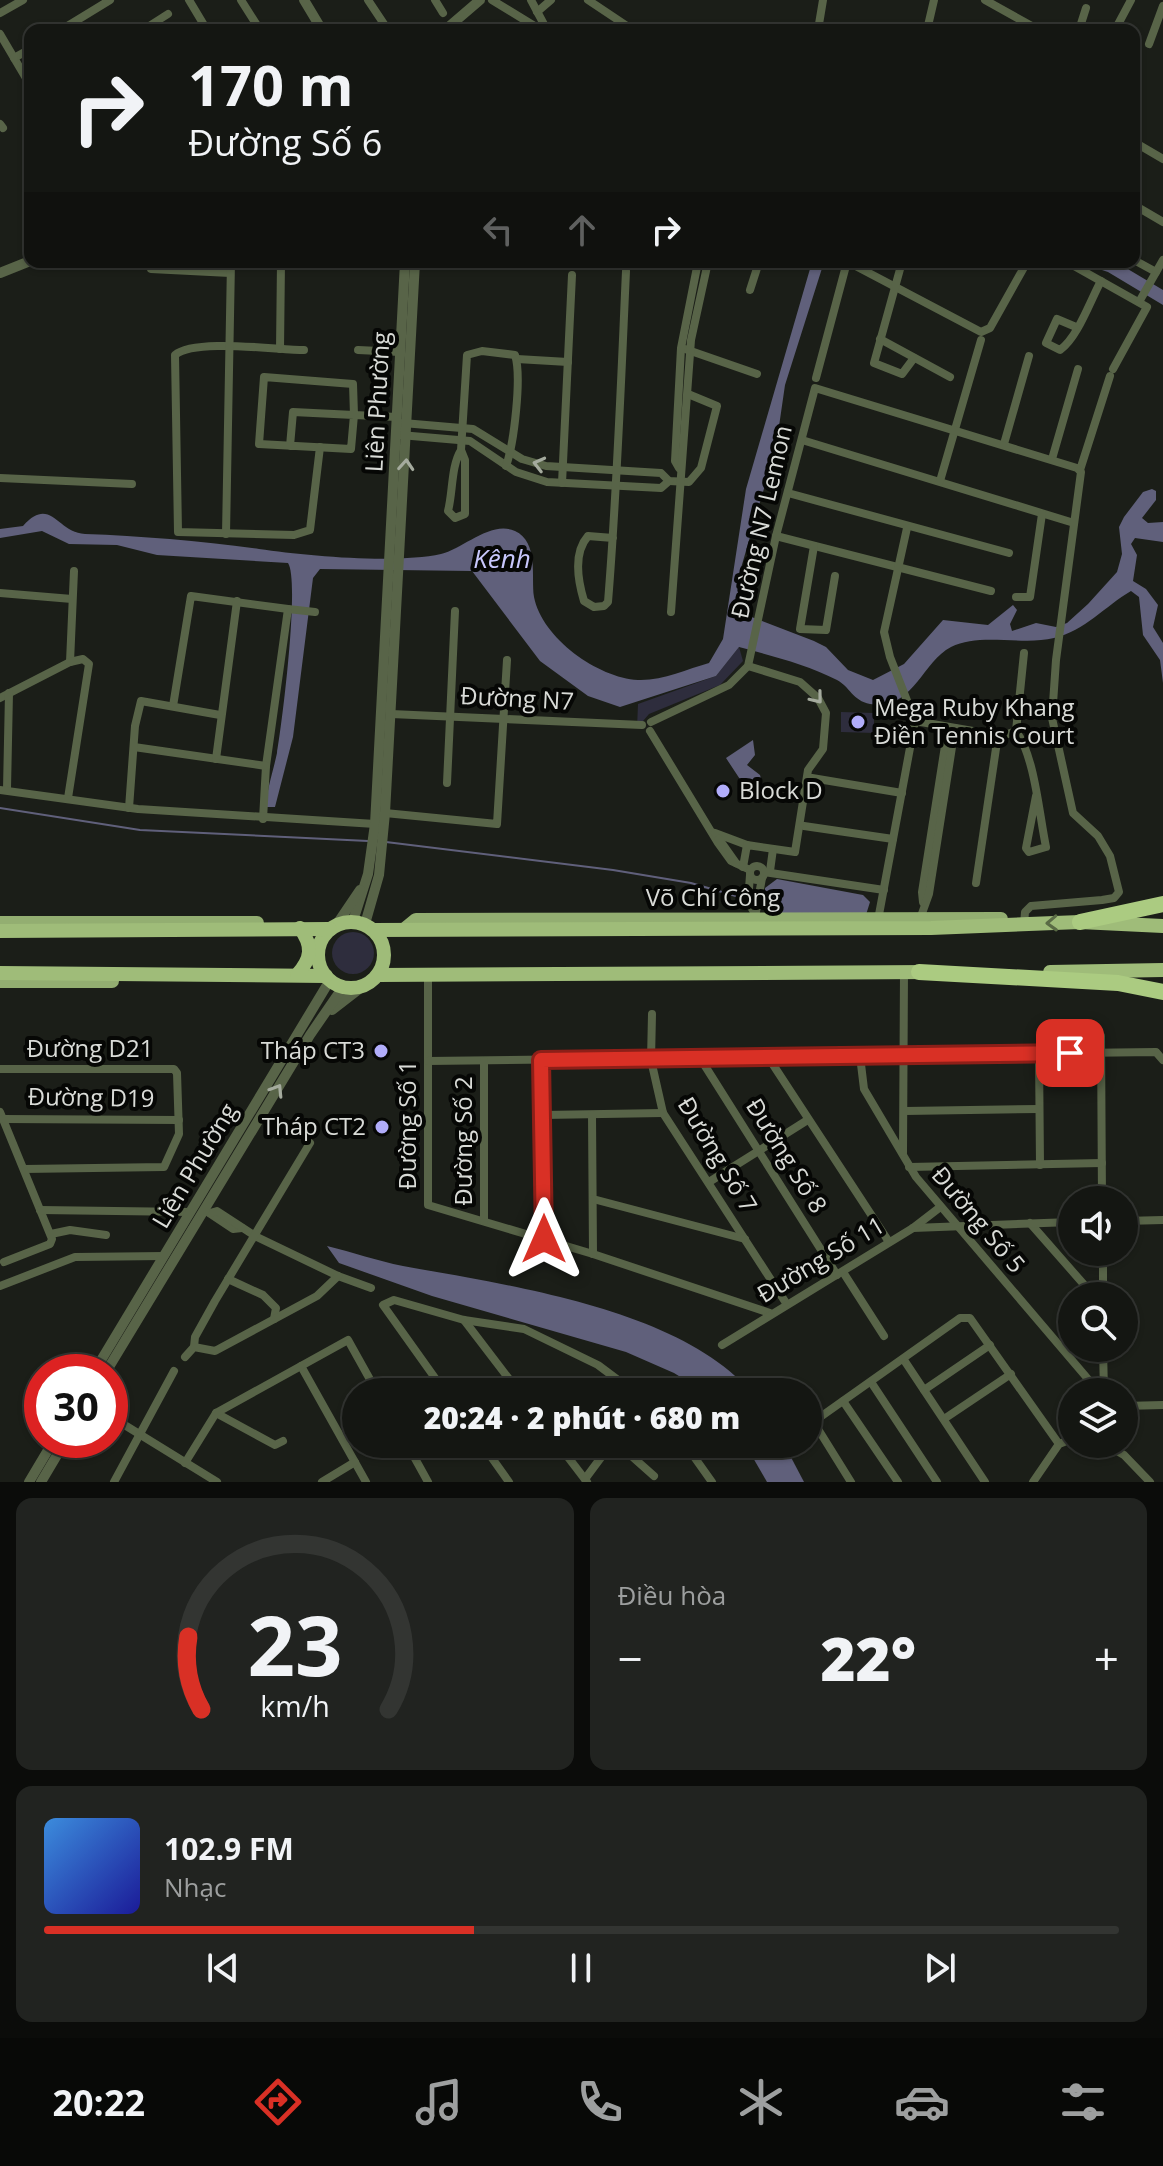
<!DOCTYPE html>
<html lang="vi">
<head>
<meta charset="utf-8">
<style>
  body { margin:0; font-family:"Open Sans",sans-serif; background:#212320; color:#f1f3f6; height:100vh; display:flex; flex-direction:column; font-size:30px; white-space:nowrap }
  * { box-sizing:border-box; margin:0 }
  p { font-size:26px; color:#9d9f9f }
  .icon { flex:none; width:44px; height:44px; fill:none; stroke:currentColor; stroke-width:2; stroke-linecap:round; stroke-linejoin:round }
  .map { position:relative; height:1482px; overflow:hidden }
  .sheet { display:flex; flex-direction:column; gap:16px; padding:16px; background:#0b0c0a; flex:1 }
  .sheet>* { flex:none }
  .top-card { position:absolute; left:24px; top:24px; width:1116px; height:244px; border-radius:16px; box-shadow:0 2px 6px #0004,0 0 0 2px #333532; background:#141612; color:#f1f3f6; overflow:hidden }
  .fabs { position:absolute; left:1058px; top:1186px; display:grid; gap:16px }
  .fabs a { display:grid; place-items:center; width:80px; height:80px; border-radius:50%; background:#141612; box-shadow:0 2px 6px #0004,0 0 0 2px #333532; font-size:40px }
  .speed { position:absolute; left:24px; top:1354px; display:flex; gap:16px; font-size:40px; font-weight:700; text-align:center }
  .speed>* { display:grid; place-content:center; width:104px; height:104px; border-radius:50%; background:#141612; box-shadow:0 2px 6px #0004,0 0 0 2px #333532; line-height:1 }
  .speed .limit { border:12px solid #d22; background:#fff; color:#111 }
  .pin { position:absolute; display:grid; place-items:center; width:68px; height:68px; color:#fff; margin:-34px; border-radius:16px; box-shadow:0 4px 12px #0006 }
  .me { position:absolute; width:88px; margin:-44px; rotate:0deg; stroke-linejoin:round; filter:drop-shadow(0 0 6px #0008) }
  .turn { display:flex; align-items:center; gap:28px; height:168px; padding:0 32px; font-size:36px }
  .turn .icon { width:104px; height:104px; stroke-width:2.5 }
  .turn b { display:block; font-size:56px; line-height:68px }
  .lanes { display:flex; align-items:center; height:76px; padding:0 32px; background:#0003; justify-content:center; gap:40px; direction:ltr }
  .lanes .off { opacity:.35 }
  .big { font-size:60px; font-weight:800; line-height:1.1 }
  .sheet .card { flex:1; display:flex; flex-direction:column; justify-content:center; gap:12px; min-width:0; padding:0 28px; border-radius:16px; background:#212320 }
  .sheet .dial { align-items:center; gap:0 }
  .dial svg { height:208px; overflow:visible; fill:none; stroke:#333532; stroke-width:7; stroke-linecap:round; text-anchor:middle }
  .dial text { fill:#f1f3f6; stroke:none }
  .song { display:flex; align-items:center; gap:24px }
  .cover { width:96px; height:96px; border-radius:12px; background:linear-gradient(135deg,hsl(210 70% 55%),hsl(240 70% 35%)) }
  .played { height:8px; border-radius:4px; background:linear-gradient(90deg,#d93025 40%,#333532 40%) }
  .keys { display:flex; justify-content:space-around; direction:ltr }
  .heat { display:flex; justify-content:space-between; align-items:center; font-size:44px; direction:ltr }
  .sheet .tiles { flex:1; display:grid; gap:16px; grid-template-columns:1fr 1fr }
  .card:last-child { grid-column:span 2 }
  .trip { position:absolute; left:342px; top:1378px; width:480px; height:80px; border-radius:40px; background:#141612; box-shadow:0 2px 6px #0004,0 0 0 2px #333532; font-weight:800; line-height:80px; text-align:center }
  .dock { display:flex; height:128px; justify-content:space-around; align-items:center; background:#080907; color:#9d9f9f }
  .dock .icon { width:56px; height:56px }
  .dock .on { color:#d93025 }
  .dock b { font-size:36px; color:#f1f3f6 }
  .map>svg:first-child { display:block }
  .green { fill:#2e2d3d }
  .water { fill:#60607b }
  .lines { fill:none; stroke-linecap:round; stroke-linejoin:round }
  .stream { stroke:#60607b; stroke-width:2 }
  .minor { stroke:#586448; stroke-width:8 }
  .tertiary { stroke:#586448; stroke-width:10 }
  .primary { stroke:#93ae71; stroke-width:14 }
  .trunk { stroke:#9fbc79; stroke-width:14 }
  .motorway { stroke:#abcb81; stroke-width:16 }
  .oneway { stroke:#a5ab9e }
  .oneway2 { stroke:#5a6b45 }
  .route-casing { stroke:#8d1f18; stroke-width:20 }
  .route { stroke:#d93025; stroke-width:14 }
  .poi-dot { fill:#b1adfa; stroke:#060705; stroke-width:3 }
  .labels { text-anchor:middle; stroke-width:8; stroke-linejoin:round; paint-order:stroke }
  .street-label { font-size:24px; fill:#d9dbd7; stroke:#060705 }
  .poi-label { font-size:24px; fill:#d9dbd7; stroke:#060705; text-anchor:start }
  .water-label { font-size:26px; font-style:italic; fill:#c8c7fc; stroke:#060705 }
</style>
</head>
<body>
<div class="map">
<svg width="1163" height="1482" viewBox="0 0 1163 1482">
  <rect width="100%" height="100%" fill="#1b1e18"/>
  <!-- green -->
  <g class="green">
    <polygon points="739,647 743,661 720,685 649,714 637,728 638,704 716,676"/>
    <polygon points="841,712 874,713 874,733 841,732"/>
    <circle cx="353" cy="953" r="21"/>
  </g>
  <!-- water -->
  <g class="water">
    <path d="M812,262H824L785,385L776,447L739,575L738,598L749,616L814,641L826,647L848,670L873,680L904,664L943,620L988,625L1013,605L1017,610L1010,624L1012,631L1036,623L1056,627L1067,623L1088,604L1117,572L1122,554L1119,527L1124,517L1143,492L1152,489L1156,491V500L1142,518L1148,523L1163,522V542L1135,538L1131,544L1137,555L1133,581L1146,589L1158,605L1153,627L1163,643V683L1160,660L1143,635L1139,597L1131,591C1105,606 1085,631 1054,638C1022,646 980,632 951,647C921,663 913,711 870,704C853,701 849,686 837,680C806,664 772,656 739,647L716,676L620,707L588,696L540,661L472,571L320,569L313,578L293,737L275,807H266C267,788 273,772 277,753C282,725 300,581 288,563L157,555L117,545L69,544L42,531L0,538V529L23,526C51,495 57,533 85,534C141,536 201,541 259,549C306,556 396,564 441,554C463,549 491,520 515,531C539,542 531,577 534,597C542,638 598,678 638,680C662,681 687,669 709,663L723,639L746,489Z"/>
    <polygon points="1078,262 1116,262 1163,290 1163,305 1108,272"/>
    <polygon points="753,740 755,755 747,765 760,775 763,786 753,799 726,758"/>
    <polygon points="777,879 863,895 870,902 865,918 766,916 765,888"/>
    <path d="M327,1246C353,1252 377,1261 403,1266C508,1285 680,1309 751,1392H705L674,1373L626,1352L432,1296L339,1263Z"/>
    <polygon points="745,1444 784,1444 804,1482 767,1482"/>
  </g>
  <g class="lines">
    <!-- stream -->
    <g class="stream">
      <polyline points="0,808 140,830 368,841"/>
      <polyline points="386,842 613,870 691,883 746,899"/>
    </g>
    <!-- minor -->
    <g class="minor">
      <polyline points="189,0 207,30"/>
      <polyline points="241,0 260,30"/>
      <polyline points="368,0 388,30"/>
      <polyline points="435,0 443,13"/>
      <polyline points="492,0 541,30"/>
      <polyline points="531,0 547,30"/>
      <polyline points="588,0 633,30"/>
      <polyline points="985,0 1039,30"/>
      <polyline points="537,12 551,0"/>
      <polyline points="0,13 23,0"/>
      <polyline points="61,30 110,0"/>
      <polyline points="143,30 168,14"/>
      <polyline points="818,30 823,0"/>
      <polyline points="927,30 934,0"/>
      <polyline points="1079,30 1086,8"/>
      <polyline points="1115,30 1131,0"/>
      <polyline points="0,34 30,85"/>
      <polyline points="1149,44 1163,6"/>
      <polyline points="14,58 30,49"/>
      <polyline points="0,124 3,128"/>
      <polyline points="1134,142 1163,159"/>
      <polyline points="1134,205 1163,222"/>
      <polyline points="1134,260 1156,272"/>
      <polyline points="848,262 981,332 990,328 1027,262"/>
      <polyline points="902,262 874,363 902,374 914,358"/>
      <polyline points="958,262 966,262"/>
      <polyline points="1067,262 1147,307 1113,369"/>
      <polyline points="151,269 230,273"/>
      <polyline points="750,290 759,262"/>
      <polyline points="1139,302 1163,260"/>
      <path d="M1076,327L1057,319L1046,343L1060,350C1078,337 1090,301 1101,281"/>
      <polyline points="880,339 950,377"/>
      <polyline points="280,349 281,262"/>
      <polyline points="685,349 757,374"/>
      <path d="M304,350C277,350 194,338 175,355L178,532L294,535L310,530L320,447"/>
      <polyline points="358,350 400,352"/>
      <polyline points="517,359 568,362"/>
      <polyline points="816,378 847,262"/>
      <polyline points="403,423 473,429 522,459 546,466 661,473 669,481 689,482 701,468 717,406 688,394"/>
      <polyline points="400,435 470,441 516,472 547,482 661,488 669,481"/>
      <polyline points="802,440 1074,523"/>
      <polyline points="1004,444 1029,356"/>
      <polyline points="290,446 293,412 354,415 353,384 264,377 259,444 351,449 354,415 397,417"/>
      <path d="M461,450L465,460V514L455,518L448,511C453,492 451,466 461,450L467,355L482,351L515,355C522,376 514,444 506,466"/>
      <polyline points="1052,459 1078,369"/>
      <polyline points="679,468 675,461 681,348 698,262"/>
      <polyline points="1080,470 1110,376"/>
      <polyline points="0,478 132,484"/>
      <polyline points="940,481 981,340"/>
      <polyline points="562,483 572,275"/>
      <polyline points="788,493 1009,553"/>
      <polyline points="226,534 231,262"/>
      <polyline points="776,536 991,591"/>
      <path d="M613,538L588,536C573,553 578,581 584,601L594,607L604,606L608,602C617,492 621,382 626,271"/>
      <polyline points="814,546 800,629 826,630 835,576"/>
      <polyline points="0,593 72,599"/>
      <polyline points="1016,597 1030,597 1042,514"/>
      <polyline points="288,609 315,612"/>
      <polyline points="671,612 691,340 708,262"/>
      <polyline points="70,662 74,571"/>
      <polyline points="0,698 70,662 83,659 89,664 68,798"/>
      <polyline points="173,706 191,596 288,609 266,766 263,819"/>
      <polyline points="391,714 642,725"/>
      <polyline points="915,721 1002,736 1016,731"/>
      <polyline points="651,722 729,685 748,666 776,536 815,388 1077,468 1081,472 1056,660 1052,718 1073,813 1098,836 1110,856 1119,892 1114,898 1102,900 1031,906 1025,912 1024,925"/>
      <polyline points="650,731 718,843 731,861 750,870"/>
      <path d="M1016,731C1035,757 1039,814 1046,847L1029,852L1026,848L1036,796"/>
      <polyline points="1016,731 1024,653"/>
      <polyline points="134,747 266,766"/>
      <polyline points="216,759 237,601"/>
      <polyline points="812,778 902,793"/>
      <polyline points="447,783 455,611"/>
      <polyline points="7,789 9,693"/>
      <polyline points="0,790 138,809 375,824"/>
      <polyline points="129,808 135,726 141,701 220,715"/>
      <polyline points="385,813 497,824 507,660"/>
      <polyline points="804,826 893,839"/>
      <polyline points="715,833 747,845"/>
      <polyline points="719,839 736,863"/>
      <circle cx="757" cy="873" r="7"/>
      <polyline points="743,867 747,845 795,852 808,770 823,749 826,713 818,698 800,682 748,666"/>
      <polyline points="770,871 773,849"/>
      <polyline points="764,872 884,890"/>
      <polyline points="750,875 748,902 754,912"/>
      <polyline points="976,883 998,735"/>
      <polyline points="923,902 922,892 948,727"/>
      <polyline points="920,919 929,894 955,728"/>
      <polyline points="878,920 915,721 890,657 884,632 907,528"/>
      <polyline points="754,923 762,878"/>
      <polyline points="428,974 428,1205 593,1254 770,1313"/>
      <polyline points="652,1014 651,1060 663,1113 786,1303"/>
      <polyline points="1101,1036 1102,1200"/>
      <polyline points="1039,1053 1040,1165"/>
      <polyline points="860,1056 864,1089 916,1177 1099,1392"/>
      <polyline points="768,1057 889,1242"/>
      <polyline points="700,1058 837,1275"/>
      <polyline points="541,1060 544,1239"/>
      <polyline points="428,1061 1156,1052 1163,1060"/>
      <polyline points="484,1061 484,1221"/>
      <polyline points="0,1069 174,1069 177,1073 179,1134 164,1167 24,1169"/>
      <polyline points="905,1111 1039,1109"/>
      <polyline points="0,1112 52,1239 50,1244 4,1262"/>
      <polyline points="543,1115 663,1113"/>
      <polyline points="592,1115 593,1254"/>
      <polyline points="3,1119 179,1120"/>
      <polyline points="903,1153 904,972"/>
      <polyline points="909,1167 1102,1163"/>
      <polyline points="709,1182 806,1121"/>
      <polyline points="593,1199 745,1239"/>
      <polyline points="40,1210 190,1212"/>
      <polyline points="206,1211 233,1229 242,1228"/>
      <polyline points="210,1213 217,1211 255,1236 338,1276 371,1288"/>
      <polyline points="1124,1221 1163,1220"/>
      <polyline points="1030,1223 1094,1296"/>
      <polyline points="913,1228 1072,1222"/>
      <polyline points="51,1234 70,1230 106,1235"/>
      <polyline points="1103,1252 1103,1296"/>
      <polyline points="843,1272 884,1336"/>
      <polyline points="228,1279 263,1295 276,1308 274,1319"/>
      <polyline points="0,1286 75,1257 164,1256"/>
      <polyline points="464,1320 519,1392"/>
      <polyline points="722,1345 913,1228 939,1208"/>
      <polyline points="194,1347 195,1337 215,1301 310,1143"/>
      <polyline points="1103,1348 1104,1392"/>
      <polyline points="185,1357 194,1347 215,1351 317,1296 338,1276"/>
      <polyline points="904,1360 985,1482"/>
      <polyline points="301,1366 366,1482"/>
      <polyline points="871,1382 937,1482"/>
      <polyline points="924,1390 990,1345"/>
      <polyline points="445,1392 383,1305 394,1300 464,1320 524,1329 598,1365 634,1392"/>
      <polyline points="843,1401 898,1482"/>
      <polyline points="1124,1406 1163,1405"/>
      <polyline points="216,1413 275,1445 283,1441"/>
      <polyline points="110,1416 217,1482"/>
      <polyline points="944,1419 1011,1374"/>
      <polyline points="407,1444 428,1482"/>
      <polyline points="482,1444 509,1482"/>
      <polyline points="558,1444 587,1482"/>
      <polyline points="618,1444 654,1476"/>
      <polyline points="685,1444 712,1482"/>
      <polyline points="1105,1444 1124,1455 1150,1482"/>
      <polyline points="185,1463 216,1413 348,1340 377,1392"/>
      <polyline points="585,1479 611,1444"/>
      <polyline points="114,1482 174,1371"/>
      <polyline points="322,1482 355,1462"/>
      <polyline points="851,1482 818,1429 816,1420 960,1318 970,1318 1059,1444"/>
      <polyline points="1033,1482 1059,1444 1072,1439"/>
    </g>
    <!-- tertiary -->
    <g class="tertiary">
      <polyline points="304,0 322,30"/>
      <polyline points="445,30 480,0"/>
      <polyline points="0,273 30,261"/>
      <polyline points="353,921 368,874 375,824 405,262"/>
      <polyline points="337,924 360,890"/>
      <polyline points="365,924 379,875 385,813 415,262"/>
      <polyline points="332,1010 363,986"/>
      <polyline points="94,1372 330,980"/>
      <polyline points="106,1372 310,1035 343,987"/>
      <polyline points="29,1482 54,1440"/>
      <polyline points="41,1482 66,1440"/>
    </g>
    <!-- primary -->
    <g class="primary">
      <polyline points="0,923 257,923"/>
      <polyline points="405,929 416,920 1001,919"/>
      <polyline points="0,981 112,981"/>
    </g>
    <!-- trunk -->
    <g class="trunk">
      <circle cx="351" cy="955" r="33"/>
      <polyline points="374,930 931,928 1080,922 1163,926"/>
      <polyline points="0,931 330,929"/>
      <polyline points="1050,972 1163,970"/>
      <polyline points="0,973 326,976"/>
      <path d="M297,975C312,958 313,946 300,928"/>
      <polyline points="378,975 929,972"/>
    </g>
    <!-- motorway -->
    <g class="motorway">
      <polyline points="1080,922 1163,904"/>
      <polyline points="919,972 1118,983 1163,992"/>
    </g>
  </g>
  <!-- one-way arrows -->
  <defs><path id="oneway-chevron" d="M-2-3.5L2.5 0L-2 3.5" fill="none" stroke-width="1.6" stroke-linecap="round" stroke-linejoin="round" transform="scale(2)"/></defs>
  <g class="oneway">
    <use href="#oneway-chevron" transform="translate(539 464) rotate(-166)"/>
    <use href="#oneway-chevron" transform="translate(406 465) rotate(-86)"/>
    <use href="#oneway-chevron" transform="translate(817 698) rotate(51)"/>
    <use href="#oneway-chevron" transform="translate(277 1090) rotate(-58)"/>
  </g>
  <use class="oneway2" href="#oneway-chevron" transform="translate(1052 923) rotate(178)"/>
  <g class="lines">
    <defs>
      <polyline id="route" points="544,1239 541,1060 1070,1053"/>
    </defs>
    <!-- route casing -->
    <use href="#route" class="route-casing"/>
    <!-- route -->
    <use href="#route" class="route"/>
  </g>
  <!-- markers -->
  <g class="poi-dot">
    <circle cx="858" cy="722" r="8"/>
    <circle cx="723" cy="791" r="8"/>
    <circle cx="381" cy="1051" r="8"/>
    <circle cx="382" cy="1127" r="8"/>
  </g>
  <g class="labels">
    <!-- street labels -->
    <g class="street-label">
      <text transform="translate(378 402) rotate(-87)" y="8">Liên Phường</text>
      <text transform="translate(762 522) rotate(-77)" y="8">Đường N7 Lemon</text>
      <text transform="translate(517 699) rotate(3)" y="8">Đường N7</text>
      <text x="713" y="906">Võ Chí Công</text>
      <text x="90" y="1057">Đường D21</text>
      <text transform="translate(91 1098) rotate(1)" y="8">Đường D19</text>
      <text transform="translate(408 1125) rotate(-90)" y="8">Đường Số 1</text>
      <text transform="translate(464 1141) rotate(-90)" y="8">Đường Số 2</text>
      <text transform="translate(717 1155) rotate(59)" y="8">Đường Số 7</text>
      <text transform="translate(786 1156) rotate(58)" y="8">Đường Số 8</text>
      <text transform="translate(195 1166) rotate(-59)" y="8">Liên Phường</text>
      <text transform="translate(978 1220) rotate(50)" y="8">Đường Số 5</text>
      <text transform="translate(821 1260) rotate(-31)" y="8">Đường Số 11</text>
    </g>
    <!-- poi labels -->
    <g class="poi-label">
      <text x="874" y="716">Mega Ruby Khang<tspan x="874" dy="28">Điền Tennis Court</tspan></text>
      <text x="739" y="799">Block D</text>
      <text x="365" y="1059" text-anchor="end">Tháp CT3</text>
      <text x="366" y="1135" text-anchor="end">Tháp CT2</text>
    </g>
    <!-- water labels -->
    <g class="water-label">
      <text x="502" y="568">Kênh</text>
    </g>
  </g>
</svg>
<div class="fabs">
<a><svg class="icon" aria-label="sound" viewBox="0 0 24 24"><path d="M4 9h4l5-4v14l-5-4H4zM17 9q2 3 0 6"/></svg></a>
<a><svg class="icon" aria-label="search" viewBox="0 0 24 24"><circle cx="10" cy="10" r="6"/><path d="M15 15l6 6"/></svg></a>
<a><svg class="icon" aria-label="layers" viewBox="0 0 24 24"><path d="M12 4l9 5-9 5-9-5zM3 14l9 5 9-5"/></svg></a>
</div>
<div class="speed"><div class="limit">30</div></div>
<div class="pin" style="left:1070px;top:1053px;background:#d93025"><svg class="icon" aria-label="arrive" viewBox="0 0 24 24"><path d="M6 21V4h12l-3 4 3 4H6"/></svg></div>
<svg class="me" style="left:544px;top:1239px" viewBox="-20 -20 40 40"><path d="M0-17L14 15 0 8-14 15z" fill="#d93025" stroke="#fff" stroke-width="4"/></svg>
<div class="trip">20:24 · 2 phút · 680 m</div>
<div class="top-card">
<div class="turn"><svg class="icon" aria-label="right" viewBox="0 0 24 24"><path d="M7 20v-9h11M14 6l5 5-5 5"/></svg><div><b>170 m</b>Đường Số 6</div></div>
<div class="lanes"><svg class="icon off" aria-label="left" viewBox="0 0 24 24"><path d="M17 20v-9H6M10 6l-5 5 5 5"/></svg><svg class="icon off" aria-label="ahead" viewBox="0 0 24 24"><path d="M12 20V5M6 11l6-6 6 6"/></svg><svg class="icon" aria-label="right" viewBox="0 0 24 24"><path d="M7 20v-9h11M14 6l5 5-5 5"/></svg></div>
</div>
</div>
<section class="sheet">
<div class="tiles">
<div class="card dial"><svg viewBox="0 0 100 80">
<path d="M14 69A42 42 0 1 1 86 69"/>
<path d="M14 69A42 42 0 0 1 9 41" stroke="#d93025"/>
<text x="50" y="56" font-size="32" font-weight="700">23</text>
<text x="50" y="72" font-size="11">km/h</text>
</svg></div>
<div class="card"><p>Điều hòa</p>
<div class="heat"><a>−</a><b class="big">22°</b><a>+</a></div>
</div>
<div class="card">
<div class="song"><i class="cover"></i><div><b>102.9 FM</b><p>Nhạc</p></div></div>
<div class="played"></div>
<div class="keys"><svg class="icon" aria-label="previous" viewBox="0 0 24 24"><path d="M18 5L8 12l10 7zM5 5v14"/></svg><svg class="icon" aria-label="pause" viewBox="0 0 24 24"><path d="M8 5v14M16 5v14"/></svg><svg class="icon" aria-label="next" viewBox="0 0 24 24"><path d="M6 5l10 7-10 7zM19 5v14"/></svg></div>
</div>
</div>
</section>
<nav class="dock">
<b>20:22</b>
<svg class="icon on" aria-label="directions" viewBox="0 0 24 24"><path d="M12 3l9 9-9 9-9-9zM9 14v-3h6M13 9l2 2-2 2"/></svg>
<svg class="icon" aria-label="music" viewBox="0 0 24 24"><path d="M9 18V5l10-2v13"/><circle cx="6" cy="18" r="3"/><circle cx="16" cy="16" r="3"/></svg>
<svg class="icon" aria-label="phone" viewBox="0 0 24 24"><path d="M5 4h4l2 5-3 2q2 4 5 5l2-3 5 2v4C11 20 4 13 5 4z"/></svg>
<svg class="icon" aria-label="climate" viewBox="0 0 24 24"><path d="M12 3v18M4 7l16 10M4 17L20 7"/></svg>
<svg class="icon" aria-label="car" viewBox="0 0 24 24"><path d="M5 17H2v-5l4-1 3-4h7l3 4 3 1v5h-3M9 17h6M6 11h13"/><circle cx="7" cy="17" r="2"/><circle cx="17" cy="17" r="2"/></svg>
<svg class="icon" aria-label="filters" viewBox="0 0 24 24"><path d="M4 7h16M4 17h16"/><circle cx="9" cy="7" r="2"/><circle cx="15" cy="17" r="2"/></svg>
</nav>
</body>
</html>
